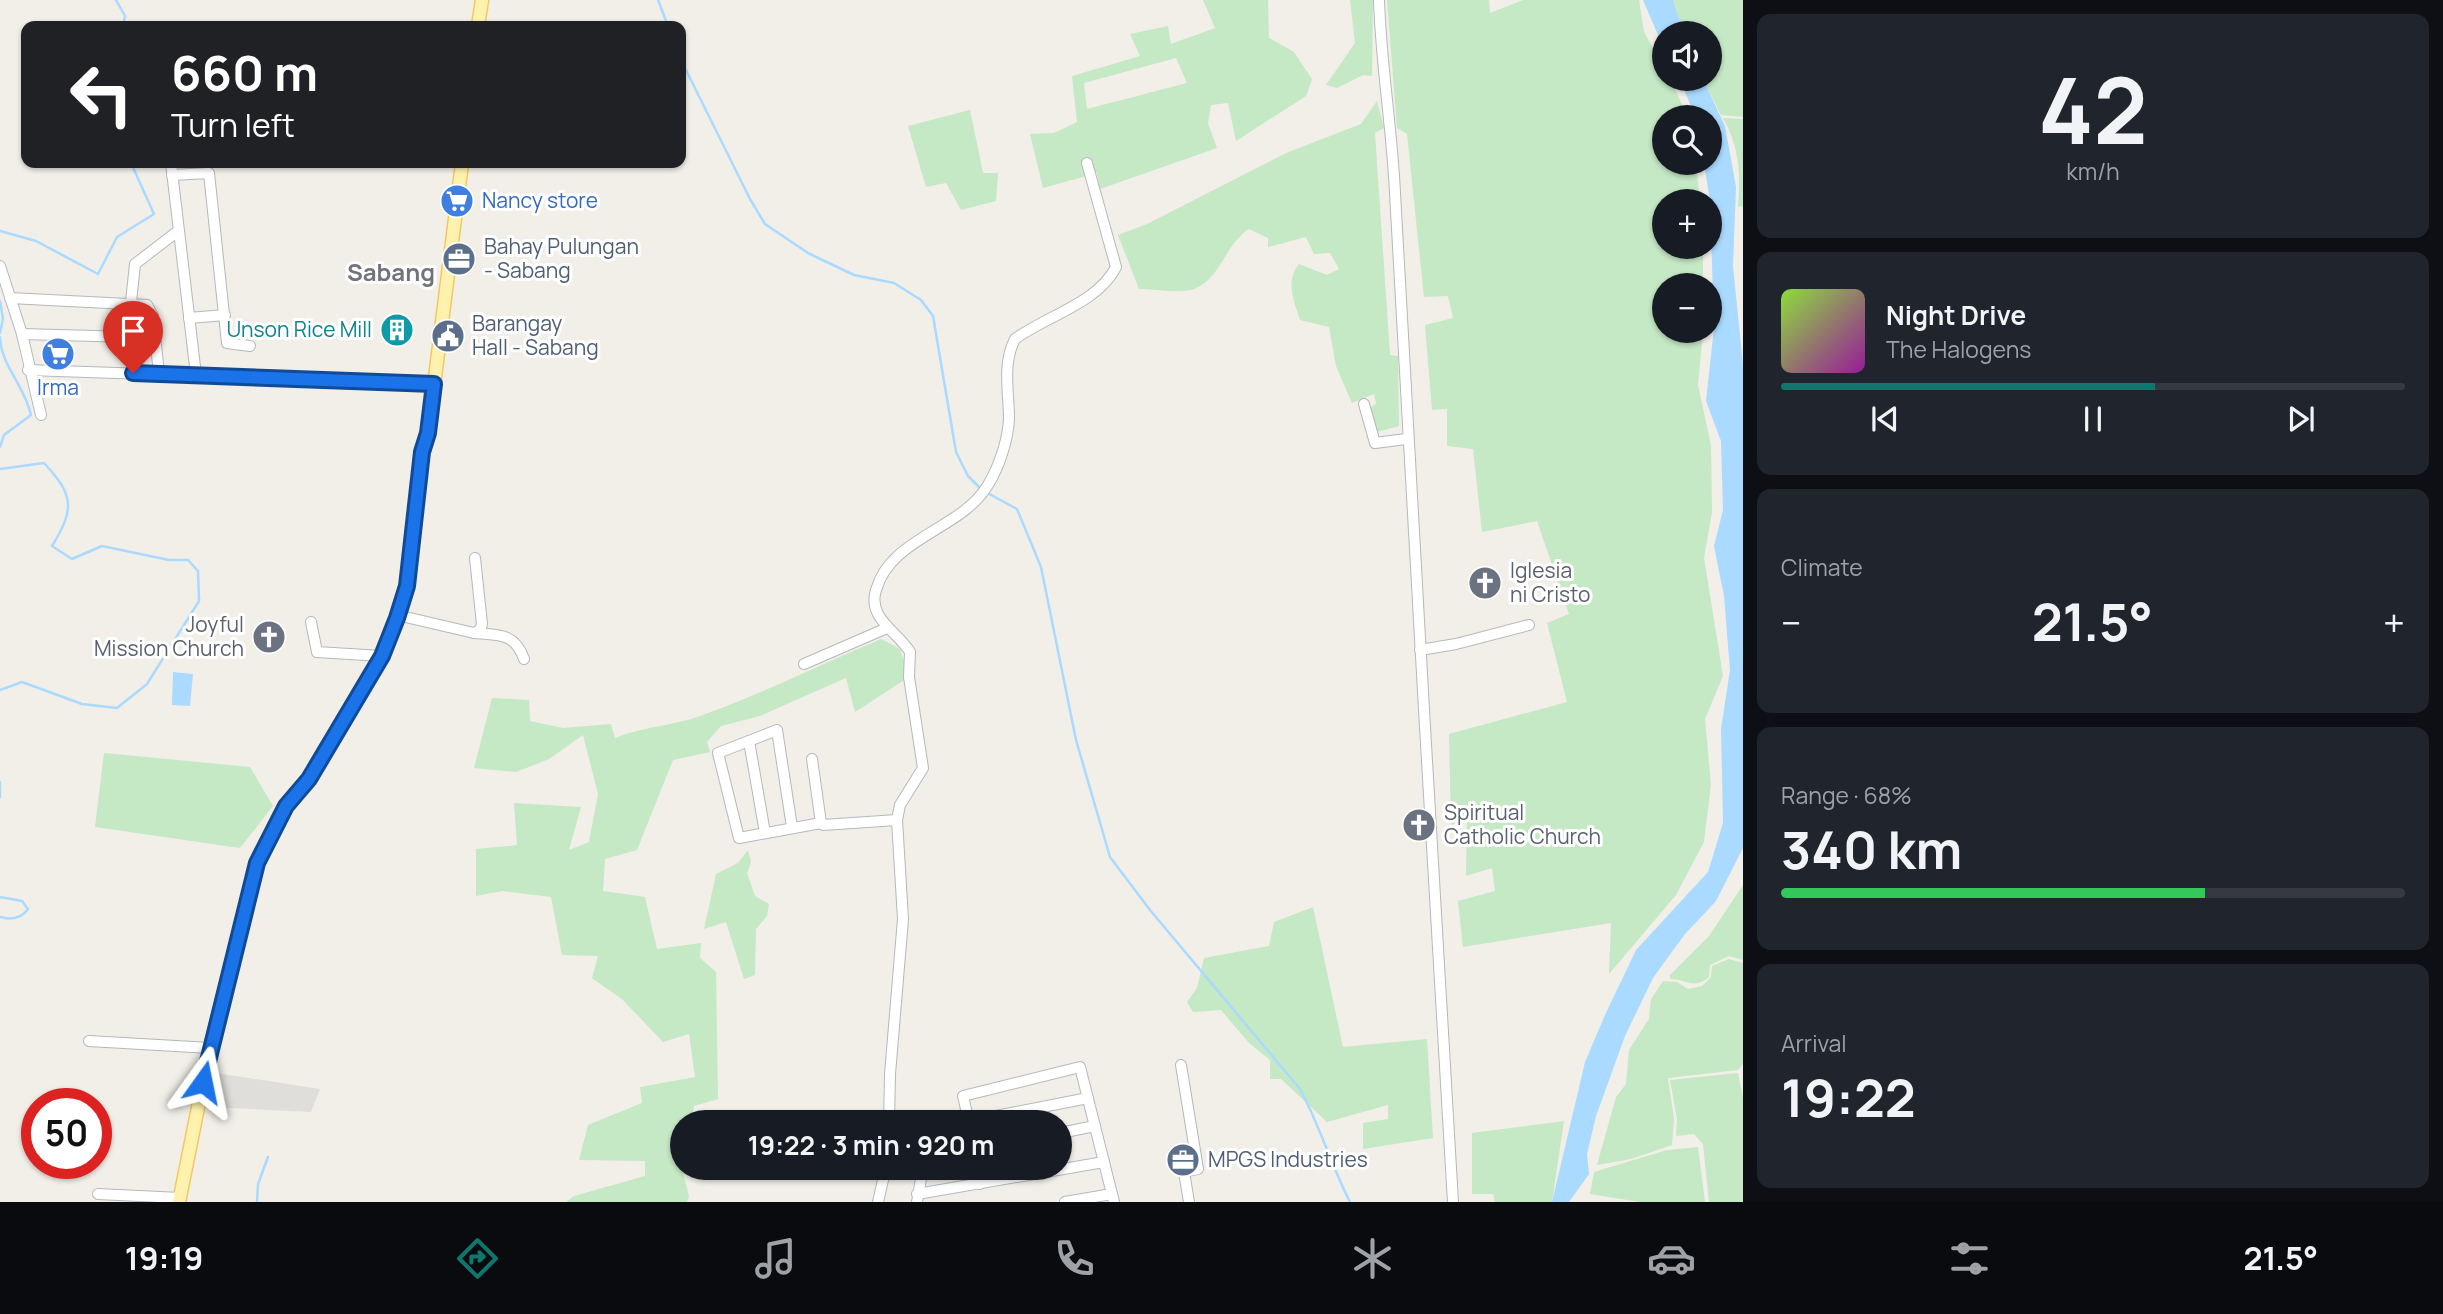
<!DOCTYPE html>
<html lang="en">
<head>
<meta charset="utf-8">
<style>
  body { margin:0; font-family:Manrope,sans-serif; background:#20242c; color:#f1f3f6; height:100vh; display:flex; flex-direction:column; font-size:26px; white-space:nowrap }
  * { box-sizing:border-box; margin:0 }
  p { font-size:23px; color:#9ea1a6 }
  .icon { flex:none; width:38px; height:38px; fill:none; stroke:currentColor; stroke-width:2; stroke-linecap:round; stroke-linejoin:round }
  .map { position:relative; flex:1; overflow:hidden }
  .drawer { display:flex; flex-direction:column; gap:14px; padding:14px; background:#0d0f14; width:700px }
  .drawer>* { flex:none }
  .guide { position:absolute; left:21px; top:21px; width:665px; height:147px; border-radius:14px; box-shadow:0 2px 5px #0004; background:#202124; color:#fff; overflow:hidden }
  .tools { position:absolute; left:1652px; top:21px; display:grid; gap:14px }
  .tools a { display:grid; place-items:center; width:70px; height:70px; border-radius:50%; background:#171b24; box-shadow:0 2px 5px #0004; font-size:35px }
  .speed { position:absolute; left:21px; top:1088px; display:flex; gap:14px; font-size:35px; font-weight:700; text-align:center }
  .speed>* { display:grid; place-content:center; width:91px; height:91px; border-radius:50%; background:#171b24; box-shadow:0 2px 5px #0004; line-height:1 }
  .speed .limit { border:10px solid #d22; background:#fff; color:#111 }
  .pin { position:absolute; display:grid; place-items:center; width:60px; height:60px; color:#fff; margin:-72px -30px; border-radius:50% 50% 50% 0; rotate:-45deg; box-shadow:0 0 7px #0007 }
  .pin .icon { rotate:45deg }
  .me { position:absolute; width:77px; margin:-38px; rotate:12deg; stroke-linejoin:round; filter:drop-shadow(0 0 5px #0008) }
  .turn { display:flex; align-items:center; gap:24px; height:147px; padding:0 35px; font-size:32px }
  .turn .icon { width:91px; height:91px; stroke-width:2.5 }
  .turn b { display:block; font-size:49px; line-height:60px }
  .big { font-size:52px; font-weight:700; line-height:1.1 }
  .drawer .widget { flex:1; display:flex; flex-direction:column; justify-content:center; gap:10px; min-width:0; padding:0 24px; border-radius:14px; background:#20242c }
  .drawer .dial { align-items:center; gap:0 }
  .dial b { font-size:91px; line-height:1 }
  .song { display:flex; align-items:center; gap:21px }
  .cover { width:84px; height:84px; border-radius:10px; background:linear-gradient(135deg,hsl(90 70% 55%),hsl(300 70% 35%)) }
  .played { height:7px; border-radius:4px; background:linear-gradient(90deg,#0f766e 60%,#363941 60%) }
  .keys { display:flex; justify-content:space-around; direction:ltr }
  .heat { display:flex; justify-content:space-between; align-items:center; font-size:38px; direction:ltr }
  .charge { height:10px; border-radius:5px; background:linear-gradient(90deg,#34c759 68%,#363941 0) }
  .trip { position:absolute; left:670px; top:1110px; width:402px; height:70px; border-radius:35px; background:#171b24; box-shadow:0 2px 5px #0004; font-weight:700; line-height:70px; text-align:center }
  .dock { display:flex; height:112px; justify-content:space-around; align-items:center; background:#090b0e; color:#9ea1a6 }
  .dock .icon { width:49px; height:49px }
  .dock .active { color:#0f766e }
  .dock b { font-size:32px; color:#f1f3f6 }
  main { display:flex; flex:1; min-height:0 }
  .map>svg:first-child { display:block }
  .industrial { fill:#e0deda }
  .green { fill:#c5e8c5; fill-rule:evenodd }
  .water { fill:#aadaff }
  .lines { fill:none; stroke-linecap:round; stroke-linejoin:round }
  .stream { stroke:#aadaff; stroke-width:2.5 }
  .minor-casing { stroke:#b5b8bc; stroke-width:12 }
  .major-casing { stroke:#f2c960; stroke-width:15 }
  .minor { stroke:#fff; stroke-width:10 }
  .major { stroke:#fff2af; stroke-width:12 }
  .route-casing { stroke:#114b97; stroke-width:18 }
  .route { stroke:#1a73e8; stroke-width:12 }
  .labels { text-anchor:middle; stroke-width:6; stroke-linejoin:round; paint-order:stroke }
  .shop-label { font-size:21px; fill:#366cbe; stroke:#fff; text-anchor:start }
  .service-label { font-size:21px; fill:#4e5e75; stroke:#fff; text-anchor:start }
  .culture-label { font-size:21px; fill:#0d838f; stroke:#fff; text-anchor:end }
  .worship-label { font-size:21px; fill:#5b616d; stroke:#fff; text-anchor:start }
  .quarter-label { font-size:24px; font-weight:bold; fill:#70757a; stroke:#fff }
</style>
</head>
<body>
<main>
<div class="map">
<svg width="1743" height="1202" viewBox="0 0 1743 1202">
  <rect width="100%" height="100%" fill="#f1efe8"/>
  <!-- industrial -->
  <polygon class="industrial" points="216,1073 320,1089 311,1112 210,1107"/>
  <!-- green -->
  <g class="green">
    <path d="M1203,0H1268L1269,38L1294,52L1312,79L1306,96L1236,141L1228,103L1211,105L1208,123L1217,148L1100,189L1097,173L1043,188L1030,134L1054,133L1077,122L1072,76L1140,56L1130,34L1168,26L1171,44L1215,28ZM1176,58L1187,83L1087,109L1084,83Z"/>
    <polygon points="1350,0 1373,0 1372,76 1363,75 1337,88 1326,85 1355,43"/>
    <polygon points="1387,0 1489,0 1490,13 1523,0 1639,0 1644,32 1664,68 1664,79 1670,79 1688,117 1664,117 1664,163 1696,163 1700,201 1664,201 1664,247 1703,247 1703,285 1664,285 1664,331 1703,331 1698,385 1711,445 1712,512 1704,558 1723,676 1705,719 1711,785 1704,842 1676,895 1609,974 1611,923 1463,947 1458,901 1495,891 1492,868 1466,876 1467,818 1451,825 1449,734 1567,702 1547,623 1569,614 1537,521 1482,532 1473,449 1447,446 1447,409 1432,410 1425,325 1453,318 1448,296 1424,297 1407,134 1397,128"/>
    <polygon points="1673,0 1743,0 1743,117 1721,115 1703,79 1710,79 1710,33 1684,33"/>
    <path d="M1377,101L1384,128L1375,133L1390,355L1398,356L1399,426L1377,432L1370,409L1376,403L1374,394L1352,403L1336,366L1329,327L1300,320C1294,301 1285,281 1299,264L1327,275L1339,269L1330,253L1314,254L1306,237L1268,247V238L1249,229C1225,244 1221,279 1194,289C1180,294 1155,289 1139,289L1118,235L1147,224L1286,153L1361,124Z"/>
    <polygon points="970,110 983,173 998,173 996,201 961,210 946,183 926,187 908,126"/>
    <path d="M1723,118L1743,119V206L1738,207C1741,174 1739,146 1723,118Z"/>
    <path d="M881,639L900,649L909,677L855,712L846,678L760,716L721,726L707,742L710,752L673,760L637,850L605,859L603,891L645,897L657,949L701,943L700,958L716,972L718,1099L694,1106L691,1122H682V1168L689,1197L687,1202H566L574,1196L645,1176V1161L579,1160L588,1125L642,1103L640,1087L695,1077L689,1034L663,1042L623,1000L592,978L598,956L562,955L551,897L502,891L476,896V849L517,845L514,803L581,807L569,850L589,842L598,794L583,735L549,759L516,772L474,768L492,698L529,700L530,721L563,728L611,724L615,738C644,726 675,726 703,715C764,693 821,664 881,639Z"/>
    <polygon points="104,753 250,767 273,806 240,848 95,827"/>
    <polygon points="748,850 751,862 747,873 755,896 769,904 767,916 756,929 755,975 744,979 726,922 704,929 716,874 738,863"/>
    <path d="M1743,885V960L1729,956L1710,965L1709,977C1693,990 1687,979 1670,979V975L1709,936Z"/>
    <polygon points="1313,907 1343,1047 1427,1039 1433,1138 1363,1149 1363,1123 1388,1119 1388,1105 1327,1122 1281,1079 1270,1079 1270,1060 1249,1043 1221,1010 1193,1012 1187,1002 1197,988 1204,958 1269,946 1274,922"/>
    <polygon points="1729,959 1743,963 1743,1064 1738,1070 1668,1078 1674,1119 1672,1145 1631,1159 1597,1165 1616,1097 1626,1084 1629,1050 1649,1019 1651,999 1663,981 1677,982 1688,989 1702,986 1711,977 1712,966"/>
    <polygon points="1738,1073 1743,1098 1743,1202 1709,1202 1703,1144 1694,1134 1676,1136 1677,1119 1670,1080"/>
    <polygon points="1564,1121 1552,1202 1495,1202 1493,1194 1472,1194 1472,1133"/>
    <polygon points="1698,1147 1705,1202 1640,1202 1590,1194 1594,1172 1667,1150"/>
  </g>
  <!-- water -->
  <g class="water">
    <polygon points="1643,0 1673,0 1684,33 1664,33 1664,49"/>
    <polygon points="1679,79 1703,79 1725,126 1736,187 1733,266 1743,365 1743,848 1716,901 1685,934 1653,978 1625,1036 1596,1116 1587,1154 1589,1174 1569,1202 1552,1202 1585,1062 1605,1015 1636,950 1708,872 1723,823 1721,729 1730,670 1724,596 1714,546 1723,510 1721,441 1706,401 1714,328 1710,201 1704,163 1710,163 1710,117 1696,117"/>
    <polygon points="173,672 193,674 190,706 172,705"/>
  </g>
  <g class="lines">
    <!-- stream -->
    <g class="stream">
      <polyline points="116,0 125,16 123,26"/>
      <polyline points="658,0 668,26"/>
      <path d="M681,60L750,199L765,224L808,253L854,275L894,283L921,300L933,316L956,452L968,476L982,490L1017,509L1041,567L1076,740L1110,857L1150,910L1300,1089C1320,1126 1331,1165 1350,1202"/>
      <polyline points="0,231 36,241 98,274 117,237 154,214 131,163"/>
      <polyline points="0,301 3,319 0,333"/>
      <path d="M0,337C1,366 25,386 31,415L4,435L0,447"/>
      <path d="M0,469L44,463C74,495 75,509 52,546L72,559L102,546L169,560H188L198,571L199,601L147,684L117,708L82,704L22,682L0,690"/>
      <polyline points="0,782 0,797"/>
      <path d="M0,897L22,901L28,909C21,919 11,920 0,917"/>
      <polyline points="257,1202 258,1184 268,1157"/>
    </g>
    <defs>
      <g id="minor">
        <path d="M1379,0C1381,65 1392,128 1395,193C1412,529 1434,866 1453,1202"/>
        <polyline points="171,163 196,375"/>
        <polyline points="172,175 209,173 227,343 250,346"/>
        <polyline points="0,266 22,334 41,415"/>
        <polyline points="10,298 147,305 153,316 159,374"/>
        <polyline points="131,302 135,264 178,231"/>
        <polyline points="189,318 225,315"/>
        <polyline points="22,334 131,337"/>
        <polyline points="28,370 434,384"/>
        <polyline points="1364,404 1375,443 1406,439"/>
        <polyline points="397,615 474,633 480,630 482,624 475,558"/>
        <polyline points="311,622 317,652 382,656"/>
        <path d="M474,633C499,635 515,633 524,659"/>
        <polyline points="1420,650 1456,644 1529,625"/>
        <polyline points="804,664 887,628"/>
        <polyline points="749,741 765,833"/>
        <polyline points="812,759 821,823 823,825 897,820"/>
        <polyline points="792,827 777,730 718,753 739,838 821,823"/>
        <polyline points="89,1041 210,1048"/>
        <polyline points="1181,1065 1198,1169 1184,1172 1189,1202"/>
        <path d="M889,1122L890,1074L903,919L897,820L900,805L923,768L909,677L910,652C897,631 867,618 876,590C891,537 961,530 988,485C999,467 1008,440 1009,419C1009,392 1002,364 1015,339C1046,316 1098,303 1116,267L1087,163"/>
        <polyline points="965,1122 1088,1098"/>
        <polyline points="969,1122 963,1096 1080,1067 1114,1202"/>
        <polyline points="1060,1133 1095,1126"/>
        <polyline points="978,1167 980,1184"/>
        <polyline points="98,1194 180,1198"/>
        <polyline points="917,1194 1104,1162"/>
        <polyline points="878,1202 886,1167"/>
        <polyline points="917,1202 923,1167"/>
        <polyline points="1065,1202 1112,1194"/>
      </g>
      <g id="major">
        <polyline points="478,26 482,0"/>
        <polyline points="179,1202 210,1048 257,863 286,805 309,779 382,656 407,586 422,452 428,433 462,163"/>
      </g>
    </defs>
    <!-- minor casing -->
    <use href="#minor" class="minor-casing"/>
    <!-- major casing -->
    <use href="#major" class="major-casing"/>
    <!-- minor -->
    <use href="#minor" class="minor"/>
    <!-- major -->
    <use href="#major" class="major"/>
  </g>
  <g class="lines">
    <defs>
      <polyline id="route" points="133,373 434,384 428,433 422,452 407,586 397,618 382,656 309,779 286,806 257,863 203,1082"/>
    </defs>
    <!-- route casing -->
    <use href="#route" class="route-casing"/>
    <!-- route -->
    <use href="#route" class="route"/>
  </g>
  <!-- icons -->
  <defs>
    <symbol id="supermarket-disc" viewBox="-11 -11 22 22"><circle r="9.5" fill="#3f7fe0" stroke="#fff"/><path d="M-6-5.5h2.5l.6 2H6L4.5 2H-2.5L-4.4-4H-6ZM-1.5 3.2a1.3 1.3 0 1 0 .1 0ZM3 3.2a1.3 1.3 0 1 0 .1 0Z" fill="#fff"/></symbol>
    <symbol id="office-disc" viewBox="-11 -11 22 22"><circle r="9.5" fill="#5c6f8a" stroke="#fff"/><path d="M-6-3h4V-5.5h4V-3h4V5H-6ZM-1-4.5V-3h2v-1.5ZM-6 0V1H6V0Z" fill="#fff"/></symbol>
    <symbol id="building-disc" viewBox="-11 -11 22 22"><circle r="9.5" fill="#0f9aa8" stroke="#fff"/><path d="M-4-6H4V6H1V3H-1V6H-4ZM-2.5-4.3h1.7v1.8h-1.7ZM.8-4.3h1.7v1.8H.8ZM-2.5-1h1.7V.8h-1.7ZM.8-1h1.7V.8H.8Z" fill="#fff"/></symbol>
    <symbol id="civic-disc" viewBox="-11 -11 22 22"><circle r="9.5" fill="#5c6f8a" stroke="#fff"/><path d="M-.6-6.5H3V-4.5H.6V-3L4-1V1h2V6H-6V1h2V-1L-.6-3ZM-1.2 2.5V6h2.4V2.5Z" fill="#fff"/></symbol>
    <symbol id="church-disc" viewBox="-11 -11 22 22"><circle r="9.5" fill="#6b7280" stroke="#fff"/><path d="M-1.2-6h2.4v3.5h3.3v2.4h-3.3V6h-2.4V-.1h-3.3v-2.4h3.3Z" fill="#fff"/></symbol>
  </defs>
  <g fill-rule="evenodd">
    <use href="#supermarket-disc" x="438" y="182" width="38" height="38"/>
    <use href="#office-disc" x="440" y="240" width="38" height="38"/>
    <use href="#building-disc" x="378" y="311" width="38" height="38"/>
    <use href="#civic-disc" x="429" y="317" width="38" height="38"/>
    <use href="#supermarket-disc" x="39" y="335" width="38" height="38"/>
    <use href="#church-disc" x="1466" y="564" width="38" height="38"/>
    <use href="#church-disc" x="250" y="618" width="38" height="38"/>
    <use href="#church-disc" x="1400" y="806" width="38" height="38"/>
    <use href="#office-disc" x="1164" y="1141" width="38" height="38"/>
  </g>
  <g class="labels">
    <!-- shop labels -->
    <g class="shop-label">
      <text x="482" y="208">Nancy store</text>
      <text x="58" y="395" text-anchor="middle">Irma</text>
    </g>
    <!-- service labels -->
    <g class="service-label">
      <text x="484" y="254">Bahay Pulungan<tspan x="484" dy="24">- Sabang</tspan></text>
      <text x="472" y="331">Barangay<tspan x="472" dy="24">Hall - Sabang</tspan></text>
      <text x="1208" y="1167">MPGS Industries</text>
    </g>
    <!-- culture labels -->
    <g class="culture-label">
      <text x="372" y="337">Unson Rice Mill</text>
    </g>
    <!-- worship labels -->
    <g class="worship-label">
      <text x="1510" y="578">Iglesia<tspan x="1510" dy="24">ni Cristo</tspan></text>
      <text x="244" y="632" text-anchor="end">Joyful<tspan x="244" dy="24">Mission Church</tspan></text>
      <text x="1444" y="820">Spiritual<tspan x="1444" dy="24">Catholic Church</tspan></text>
    </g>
    <!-- quarter labels -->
    <g class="quarter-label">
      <text x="391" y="281">Sabang</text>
    </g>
  </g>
</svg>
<div class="tools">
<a><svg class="icon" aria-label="sound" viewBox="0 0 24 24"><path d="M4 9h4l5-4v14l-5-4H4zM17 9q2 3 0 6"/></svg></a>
<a><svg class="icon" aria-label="search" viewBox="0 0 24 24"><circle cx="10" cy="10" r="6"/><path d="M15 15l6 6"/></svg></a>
<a>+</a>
<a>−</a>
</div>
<div class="speed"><div class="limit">50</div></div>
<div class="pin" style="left:133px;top:373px;background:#d93025"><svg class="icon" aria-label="arrive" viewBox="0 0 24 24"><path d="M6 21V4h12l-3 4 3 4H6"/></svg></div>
<svg class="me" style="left:203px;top:1082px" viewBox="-20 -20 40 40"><path d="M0-17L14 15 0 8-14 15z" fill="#1a73e8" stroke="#fff" stroke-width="4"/></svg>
<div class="trip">19:22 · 3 min · 920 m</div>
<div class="guide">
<div class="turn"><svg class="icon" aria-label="left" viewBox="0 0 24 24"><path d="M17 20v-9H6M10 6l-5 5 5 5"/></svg><div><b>660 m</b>Turn left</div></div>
</div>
</div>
<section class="drawer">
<div class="widget dial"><b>42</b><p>km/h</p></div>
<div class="widget">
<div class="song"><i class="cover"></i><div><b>Night Drive</b><p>The Halogens</p></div></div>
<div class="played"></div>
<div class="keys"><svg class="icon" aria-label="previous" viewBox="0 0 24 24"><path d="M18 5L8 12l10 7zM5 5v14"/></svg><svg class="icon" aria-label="pause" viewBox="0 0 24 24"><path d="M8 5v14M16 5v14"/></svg><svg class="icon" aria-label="next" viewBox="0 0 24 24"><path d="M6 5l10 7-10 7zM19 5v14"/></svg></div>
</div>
<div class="widget"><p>Climate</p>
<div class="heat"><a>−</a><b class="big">21.5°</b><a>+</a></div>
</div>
<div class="widget"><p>Range · 68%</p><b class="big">340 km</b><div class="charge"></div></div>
<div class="widget"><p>Arrival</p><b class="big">19:22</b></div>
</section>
</main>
<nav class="dock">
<b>19:19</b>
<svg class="icon active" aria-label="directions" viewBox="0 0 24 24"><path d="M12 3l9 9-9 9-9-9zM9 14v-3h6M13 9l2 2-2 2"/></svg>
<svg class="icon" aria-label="music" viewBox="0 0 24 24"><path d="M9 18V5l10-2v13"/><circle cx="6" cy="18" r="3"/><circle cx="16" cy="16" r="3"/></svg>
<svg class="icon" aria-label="phone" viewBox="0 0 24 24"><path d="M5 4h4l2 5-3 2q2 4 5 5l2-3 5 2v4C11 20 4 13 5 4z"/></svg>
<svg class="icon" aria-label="climate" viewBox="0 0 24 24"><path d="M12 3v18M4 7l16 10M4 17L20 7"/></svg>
<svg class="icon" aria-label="car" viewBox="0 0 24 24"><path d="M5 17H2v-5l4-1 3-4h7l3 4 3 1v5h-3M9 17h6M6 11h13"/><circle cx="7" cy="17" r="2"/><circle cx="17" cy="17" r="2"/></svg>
<svg class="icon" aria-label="filters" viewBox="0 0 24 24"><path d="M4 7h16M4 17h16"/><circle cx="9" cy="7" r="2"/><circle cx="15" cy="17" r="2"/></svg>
<b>21.5°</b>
</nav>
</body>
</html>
